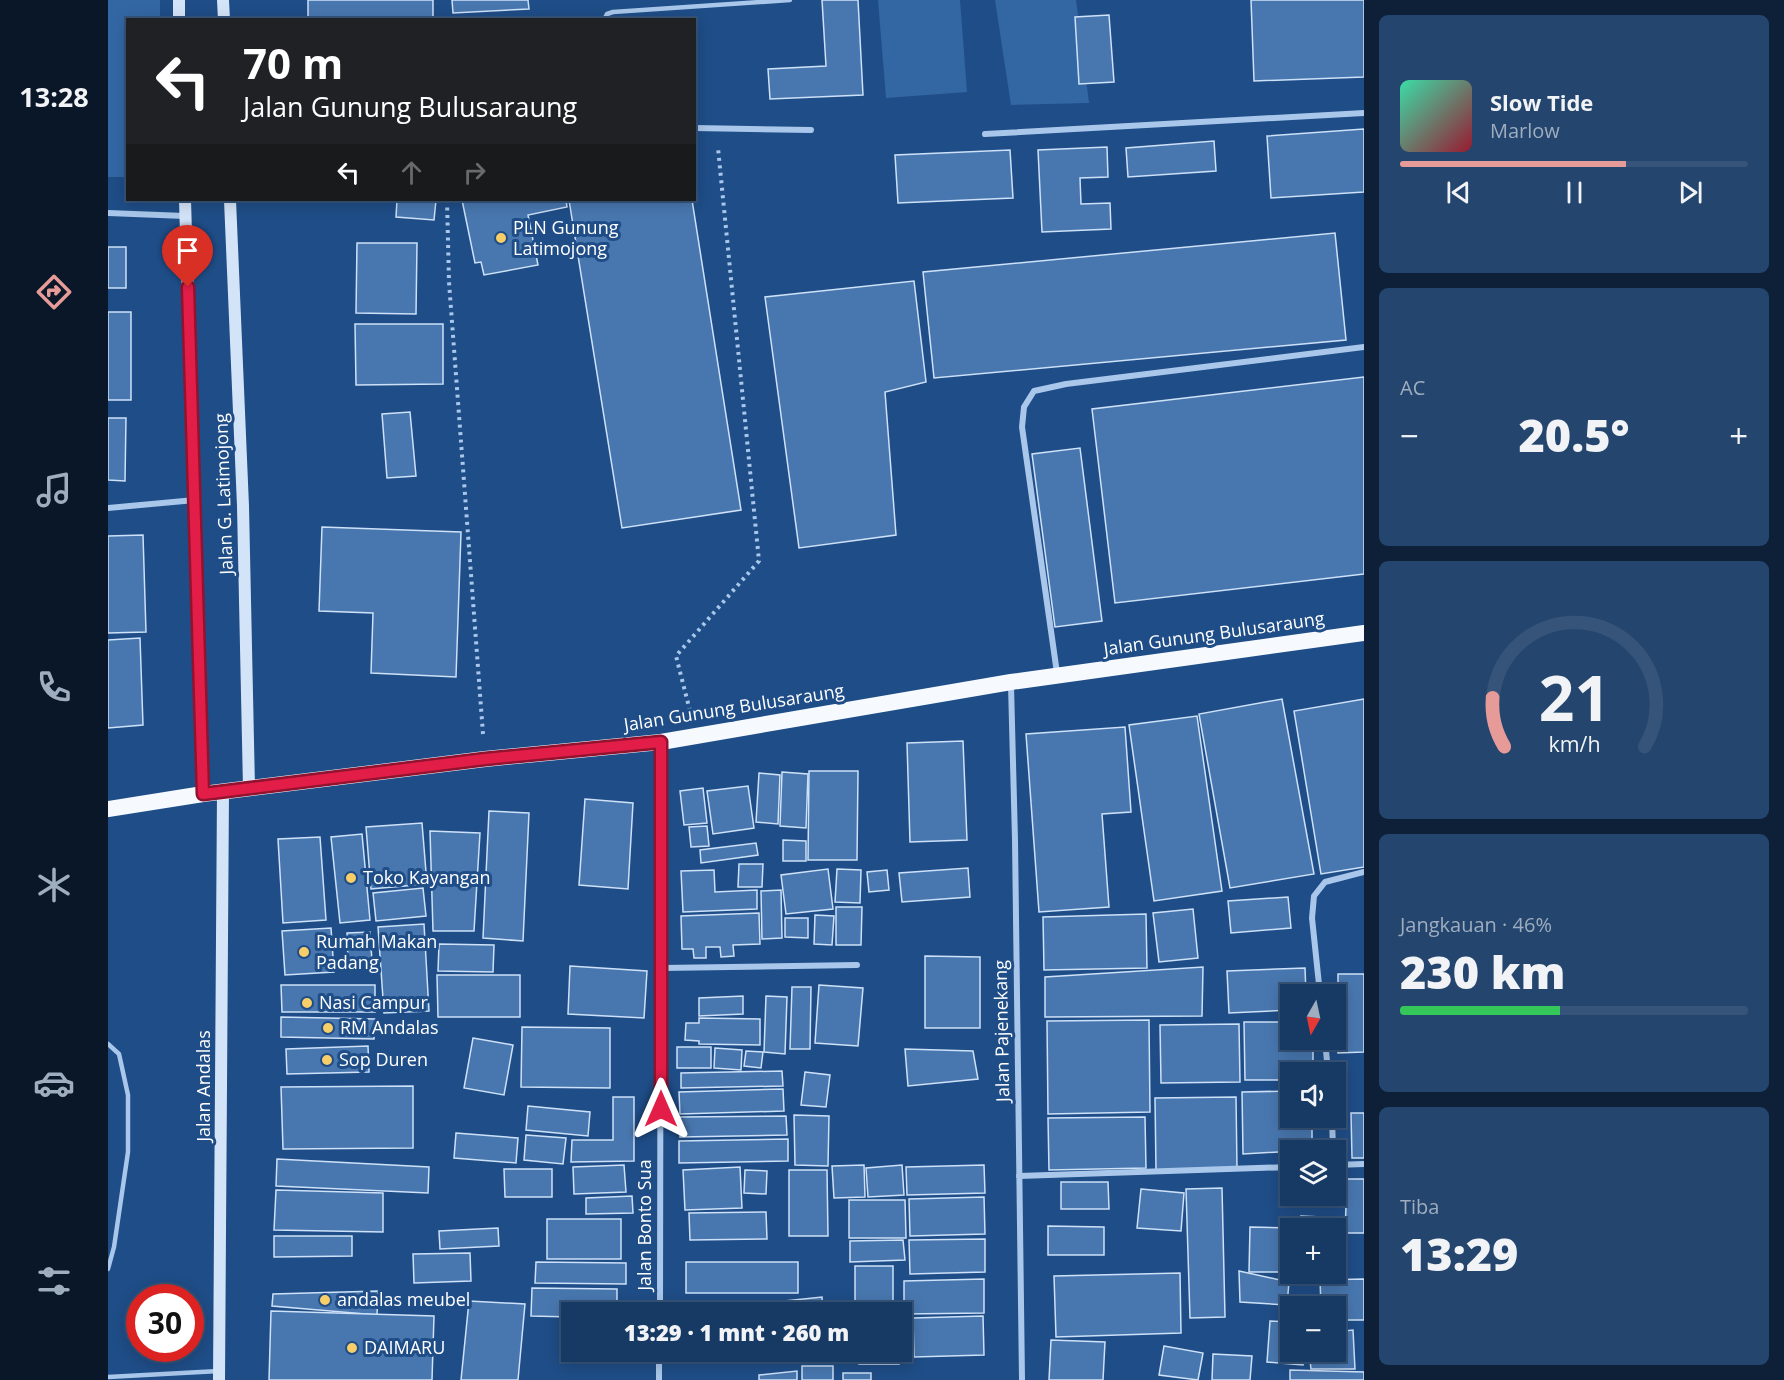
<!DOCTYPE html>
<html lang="id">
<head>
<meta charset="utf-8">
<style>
  body { margin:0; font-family:"Open Sans",sans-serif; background:#24456e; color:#f1f3f6; height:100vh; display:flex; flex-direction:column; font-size:22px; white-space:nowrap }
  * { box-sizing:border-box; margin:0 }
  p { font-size:20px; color:#9eadbf }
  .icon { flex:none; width:33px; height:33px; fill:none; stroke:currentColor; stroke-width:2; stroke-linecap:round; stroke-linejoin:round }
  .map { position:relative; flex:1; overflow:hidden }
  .sheet { display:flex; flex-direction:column; gap:15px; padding:15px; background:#0d2038; width:420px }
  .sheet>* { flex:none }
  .hud { position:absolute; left:18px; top:18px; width:570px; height:183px; border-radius:0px; box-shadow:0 3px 15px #0003,0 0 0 2px #365479; background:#202124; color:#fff; overflow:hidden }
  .needle { width:39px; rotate:189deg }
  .buttons { position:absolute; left:1172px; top:984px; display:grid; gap:12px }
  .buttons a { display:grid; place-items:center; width:66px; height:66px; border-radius:0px; background:#173a65; box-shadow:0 3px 15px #0003,0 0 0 2px #365479; font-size:30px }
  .speed { position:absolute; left:18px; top:1284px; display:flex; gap:12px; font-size:30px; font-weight:700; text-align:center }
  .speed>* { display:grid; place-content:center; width:78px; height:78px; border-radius:50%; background:#173a65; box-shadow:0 3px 15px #0003,0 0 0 2px #365479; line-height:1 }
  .speed .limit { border:9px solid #d22; background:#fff; color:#111 }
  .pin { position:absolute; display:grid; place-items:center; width:51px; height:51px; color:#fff; margin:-62px -26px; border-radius:50% 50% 50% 0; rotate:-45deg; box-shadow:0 0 6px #0007 }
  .pin .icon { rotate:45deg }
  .me { position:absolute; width:66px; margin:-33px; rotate:0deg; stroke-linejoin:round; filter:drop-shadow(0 0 4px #0008) }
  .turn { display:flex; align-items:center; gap:21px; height:126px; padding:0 18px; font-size:27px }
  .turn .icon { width:78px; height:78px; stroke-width:2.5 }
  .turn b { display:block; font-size:42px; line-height:51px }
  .lanes { display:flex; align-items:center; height:57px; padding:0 18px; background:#0003; justify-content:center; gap:30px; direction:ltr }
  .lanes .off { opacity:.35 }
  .big { font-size:45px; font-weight:800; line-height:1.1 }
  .sheet .widget { flex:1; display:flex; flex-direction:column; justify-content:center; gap:9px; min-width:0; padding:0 21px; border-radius:9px; background:#24456e }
  .sheet .dial { align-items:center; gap:0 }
  .dial svg { height:156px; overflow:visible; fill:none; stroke:#365479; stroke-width:7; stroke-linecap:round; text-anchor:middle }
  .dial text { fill:#f1f3f6; stroke:none }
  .song { display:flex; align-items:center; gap:18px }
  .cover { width:72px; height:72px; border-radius:9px; background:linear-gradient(135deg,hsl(160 70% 55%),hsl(350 70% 35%)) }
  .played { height:6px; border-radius:3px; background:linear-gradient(90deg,#e69b98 65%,#365479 65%) }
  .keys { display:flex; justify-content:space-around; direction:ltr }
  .heat { display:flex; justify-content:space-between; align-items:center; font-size:33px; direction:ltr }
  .charge { height:9px; border-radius:4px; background:linear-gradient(90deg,#34c759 46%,#365479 0) }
  .trip { position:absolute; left:453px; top:1302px; width:351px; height:60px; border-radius:0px; background:#173a65; box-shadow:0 3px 15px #0003,0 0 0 2px #365479; font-weight:800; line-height:60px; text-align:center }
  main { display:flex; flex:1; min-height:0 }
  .tab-bar { display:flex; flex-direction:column; width:108px; justify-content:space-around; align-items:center; background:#091728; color:#9eadbf }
  .tab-bar .icon { width:42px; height:42px }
  .tab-bar .current { color:#e69b98 }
  .tab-bar b { font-size:27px; color:#f1f3f6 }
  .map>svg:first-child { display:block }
  .green { fill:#3367a4 }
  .building { fill:#4877af; stroke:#cde1f8; stroke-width:1.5 }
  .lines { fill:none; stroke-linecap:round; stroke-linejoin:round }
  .path { stroke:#a9c7ea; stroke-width:4; stroke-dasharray:3 4.5; stroke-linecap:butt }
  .service { stroke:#a9c7ea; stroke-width:4.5 }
  .minor { stroke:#a9c7ea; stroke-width:6 }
  .secondary { stroke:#d4e4f8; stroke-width:12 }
  .trunk { stroke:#f6fafe; stroke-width:16 }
  .route-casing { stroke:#92132f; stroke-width:15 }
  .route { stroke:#e11d48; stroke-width:10 }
  .poi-dot { fill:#f8ce69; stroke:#1f4d87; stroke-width:2 }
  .labels { text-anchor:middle; stroke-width:6; stroke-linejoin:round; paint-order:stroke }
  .poi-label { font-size:18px; fill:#fff; stroke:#1f4d87; text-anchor:start }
  .street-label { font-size:18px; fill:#fff; stroke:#1f4d87 }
</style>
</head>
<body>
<main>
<nav class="tab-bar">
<b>13:28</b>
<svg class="icon current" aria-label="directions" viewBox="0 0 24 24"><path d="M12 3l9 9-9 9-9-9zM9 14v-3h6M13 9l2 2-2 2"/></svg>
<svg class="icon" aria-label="music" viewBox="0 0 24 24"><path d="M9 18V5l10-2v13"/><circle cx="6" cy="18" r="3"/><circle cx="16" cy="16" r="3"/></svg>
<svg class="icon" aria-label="phone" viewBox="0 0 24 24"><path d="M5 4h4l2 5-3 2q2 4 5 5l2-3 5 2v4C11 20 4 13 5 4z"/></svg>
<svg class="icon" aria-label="climate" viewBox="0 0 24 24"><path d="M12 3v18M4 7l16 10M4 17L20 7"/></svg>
<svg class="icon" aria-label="car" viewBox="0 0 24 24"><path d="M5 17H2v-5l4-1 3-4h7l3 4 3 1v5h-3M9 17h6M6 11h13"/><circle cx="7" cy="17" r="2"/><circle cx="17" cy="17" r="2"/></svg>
<svg class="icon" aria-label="filters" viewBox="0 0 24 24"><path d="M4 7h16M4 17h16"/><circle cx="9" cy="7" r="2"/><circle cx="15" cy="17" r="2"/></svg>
</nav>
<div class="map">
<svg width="1256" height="1380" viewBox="0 0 1256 1380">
  <rect width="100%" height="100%" fill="#1f4d87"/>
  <!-- green -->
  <g class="green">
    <polygon points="0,0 52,0 52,19 20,20 19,177 0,177"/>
    <polygon points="770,0 852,0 859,92 778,98"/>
    <polygon points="887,0 968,0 981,103 903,105"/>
  </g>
  <!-- building -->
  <g class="building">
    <rect x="200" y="0" width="125" height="20"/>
    <polygon points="344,0 420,0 421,9 345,13"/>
    <polygon points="714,0 750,0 755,95 662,99 660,69 718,66"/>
    <polygon points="1143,0 1256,0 1256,77 1146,81"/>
    <polygon points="1001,15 1006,82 971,84 967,17"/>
    <polygon points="1256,129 1256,192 1163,198 1159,136"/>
    <polygon points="1106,141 1108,171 1020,177 1018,148"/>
    <polygon points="999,147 1000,177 972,178 973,204 1002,203 1003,229 934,232 930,150"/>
    <polygon points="902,150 905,198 790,203 787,155"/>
    <polygon points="289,200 328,200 326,220 288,217"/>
    <polygon points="354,200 458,200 459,207 420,215 430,265 376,275 373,262 367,263"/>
    <polygon points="461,200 584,200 633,510 514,528"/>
    <polygon points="1227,233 1238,340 826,378 815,272"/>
    <polygon points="249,243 309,243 308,314 248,313"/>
    <rect x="0" y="247" width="18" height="41"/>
    <polygon points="806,281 818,382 777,392 788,535 691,548 657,297"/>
    <rect x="0" y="312" width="23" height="88"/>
    <polygon points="247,324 335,324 335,384 248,385"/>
    <polygon points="1256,377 1256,574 1007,603 984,409"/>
    <polygon points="302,412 308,476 279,478 274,414"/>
    <polygon points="0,418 18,418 17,481 0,480"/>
    <polygon points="972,448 994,621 947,627 924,454"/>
    <polygon points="214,527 353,532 348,677 263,673 265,613 211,611"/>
    <polygon points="35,535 38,632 0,633 0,536"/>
    <polygon points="32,638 35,725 0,728 0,640"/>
    <polygon points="1174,699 1206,874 1122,888 1091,714"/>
    <polygon points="1256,699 1256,867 1213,874 1186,711"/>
    <polygon points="1089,716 1114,891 1046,901 1021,725"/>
    <polygon points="1017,727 1023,812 994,814 1001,907 931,912 918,734"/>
    <polygon points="855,741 859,840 802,842 799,743"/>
    <polygon points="701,771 750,771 749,860 700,860"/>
    <polygon points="674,772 700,774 698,828 672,826"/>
    <polygon points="651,773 672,775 670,824 648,822"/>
    <polygon points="640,786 646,828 605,834 599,791"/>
    <polygon points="595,788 599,823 576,825 572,791"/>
    <polygon points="477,799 525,803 520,889 471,885"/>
    <polygon points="381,811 421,813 415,941 375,938"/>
    <polygon points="314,823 319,884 263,889 258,827"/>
    <polygon points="599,826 601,846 583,847 581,827"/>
    <polygon points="322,831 372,833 366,931 325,931"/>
    <polygon points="254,834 262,920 232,923 223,837"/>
    <polygon points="212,837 218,920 175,923 170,839"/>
    <polygon points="675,840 698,841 698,861 675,861"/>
    <polygon points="648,843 650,855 593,863 592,850"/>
    <polygon points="631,864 655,864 654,887 630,887"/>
    <polygon points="860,868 862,897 794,902 791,873"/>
    <polygon points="720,869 725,909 678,914 673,875"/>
    <polygon points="729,869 753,870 752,903 727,902"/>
    <polygon points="606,870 607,892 649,890 649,909 575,912 573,871"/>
    <polygon points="779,870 781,890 761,892 759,872"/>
    <polygon points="315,888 318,916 268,921 265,893"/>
    <polygon points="673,890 674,938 654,939 653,891"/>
    <polygon points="1180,897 1183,928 1123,933 1120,901"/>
    <polygon points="728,907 754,907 753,945 728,945"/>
    <polygon points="1085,909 1090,958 1051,962 1045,913"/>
    <polygon points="651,913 652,944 625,945 626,956 613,957 612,947 598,947 598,958 586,958 585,949 574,949 573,916"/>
    <polygon points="1038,914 1039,968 936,970 935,917"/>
    <polygon points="707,915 726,916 724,945 706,944"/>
    <polygon points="677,918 700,918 700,938 677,937"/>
    <polygon points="316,924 321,1011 276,1013 270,927"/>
    <polygon points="223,928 226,972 177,975 174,931"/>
    <polygon points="262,932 264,961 240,962 239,933"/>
    <polygon points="331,944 386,945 385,972 330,971"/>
    <polygon points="817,956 872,957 872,1028 817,1028"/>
    <polygon points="462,966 539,971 536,1018 460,1014"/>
    <polygon points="1095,967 1094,1016 937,1017 937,977"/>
    <polygon points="1197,968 1198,994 1182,994 1182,1010 1121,1013 1119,971"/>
    <polygon points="1230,974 1256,974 1256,1052 1230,1053"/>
    <polygon points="329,975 412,975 412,1017 330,1017"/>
    <polygon points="173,985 267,985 267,1012 174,1012"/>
    <polygon points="711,985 755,988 750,1046 707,1043"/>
    <polygon points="684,987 703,987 702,1049 682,1049"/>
    <polygon points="635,996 635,1014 591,1016 591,998"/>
    <polygon points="658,996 679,997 677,1054 656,1052"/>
    <polygon points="173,1017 267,1019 266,1039 173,1037"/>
    <polygon points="591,1018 652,1019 652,1045 591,1044 591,1041 577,1040 578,1023 591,1023"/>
    <polygon points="1041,1020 1042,1112 940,1114 939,1021"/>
    <polygon points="1136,1022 1182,1022 1182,1040 1205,1040 1205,1072 1182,1072 1182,1080 1137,1080"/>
    <polygon points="1131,1024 1132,1082 1053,1083 1052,1025"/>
    <polygon points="414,1027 502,1028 502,1088 413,1087"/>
    <polygon points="365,1038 405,1045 396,1095 356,1088"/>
    <polygon points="260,1046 261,1072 179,1074 178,1049"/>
    <rect x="569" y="1047" width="34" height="21"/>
    <polygon points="607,1048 634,1050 633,1070 606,1068"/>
    <polygon points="797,1049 865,1051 870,1079 800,1086"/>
    <polygon points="638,1051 655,1052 653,1068 636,1066"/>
    <polygon points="674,1071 675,1086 573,1088 573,1073"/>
    <polygon points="697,1072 722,1075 718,1107 693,1105"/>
    <polygon points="305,1086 305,1148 175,1149 173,1087"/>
    <polygon points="675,1089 676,1111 572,1114 571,1092"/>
    <polygon points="1182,1091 1182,1118 1204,1118 1204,1150 1135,1154 1134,1092"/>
    <polygon points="505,1097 526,1097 526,1161 463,1162 464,1140 505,1140"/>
    <polygon points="1128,1097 1129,1168 1048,1170 1047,1098"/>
    <polygon points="420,1106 482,1112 480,1136 418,1130"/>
    <polygon points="1243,1113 1256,1113 1256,1158 1244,1158"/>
    <polygon points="686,1115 721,1116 720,1166 687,1165"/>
    <polygon points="678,1116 679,1135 572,1137 572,1117"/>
    <polygon points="1037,1117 1038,1168 941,1170 940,1118"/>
    <polygon points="348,1133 410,1138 408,1163 346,1158"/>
    <polygon points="418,1135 458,1138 455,1164 416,1160"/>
    <polygon points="680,1139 680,1161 571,1163 571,1141"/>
    <polygon points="169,1159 321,1167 320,1193 168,1186"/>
    <polygon points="516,1165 518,1192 466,1194 465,1167"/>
    <polygon points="756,1165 757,1197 726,1198 724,1166"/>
    <polygon points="794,1165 796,1195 760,1197 758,1168"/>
    <polygon points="876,1165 877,1193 799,1195 798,1167"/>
    <polygon points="632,1167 634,1208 577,1210 575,1170"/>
    <polygon points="396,1169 444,1169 444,1197 397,1197"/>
    <polygon points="637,1170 659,1171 658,1194 636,1193"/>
    <polygon points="681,1170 719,1170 720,1236 681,1236"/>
    <polygon points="1239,1179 1256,1179 1256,1233 1237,1233"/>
    <polygon points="953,1182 1000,1182 1001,1209 953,1209"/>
    <polygon points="1114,1188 1117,1317 1082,1318 1078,1189"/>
    <polygon points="1033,1189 1076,1193 1073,1231 1029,1228"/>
    <polygon points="168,1190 275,1193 275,1232 166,1230"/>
    <polygon points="524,1196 525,1213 478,1214 478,1198"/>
    <polygon points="876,1197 877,1234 802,1236 801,1199"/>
    <polygon points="741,1200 797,1200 798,1238 741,1238"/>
    <polygon points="658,1212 659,1239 582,1240 581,1213"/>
    <polygon points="1193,1216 1234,1218 1238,1260 1227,1258 1227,1228 1194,1228"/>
    <rect x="439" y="1219" width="74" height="40"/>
    <polygon points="940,1226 996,1227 996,1255 940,1255"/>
    <polygon points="1142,1227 1184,1228 1182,1228 1182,1272 1141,1272"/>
    <polygon points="390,1228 391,1246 332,1249 331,1231"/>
    <polygon points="166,1236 244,1236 244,1256 166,1257"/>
    <polygon points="877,1239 877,1272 802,1274 801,1240"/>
    <polygon points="795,1240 797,1260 742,1262 742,1241"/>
    <polygon points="362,1253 363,1281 306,1283 305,1254"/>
    <polygon points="428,1262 518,1263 518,1284 427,1283"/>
    <rect x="578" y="1262" width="112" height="31"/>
    <rect x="747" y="1266" width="38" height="41"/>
    <polygon points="1131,1271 1181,1282 1179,1305 1132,1302"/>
    <polygon points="1072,1273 1073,1333 948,1337 946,1276"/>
    <polygon points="876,1279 876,1313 796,1314 796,1281"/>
    <polygon points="1256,1279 1256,1320 1227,1320 1227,1306 1213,1306 1212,1280"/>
    <polygon points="424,1288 509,1289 509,1312 464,1312 464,1317 423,1316"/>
    <polygon points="270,1291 269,1315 164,1306 165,1294"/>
    <polygon points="714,1297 715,1312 668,1312 667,1302"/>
    <polygon points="361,1301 417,1304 410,1380 353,1380"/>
    <polygon points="163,1311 326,1316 324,1380 161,1380"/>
    <polygon points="875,1316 876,1355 806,1357 805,1318"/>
    <polygon points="1162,1321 1182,1322 1182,1352 1196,1352 1195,1365 1159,1362"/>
    <polygon points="1245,1330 1247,1369 1203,1369 1201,1352 1227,1352 1227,1332"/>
    <polygon points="943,1340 997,1342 995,1380 941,1380"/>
    <polygon points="1056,1346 1095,1353 1090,1380 1051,1375"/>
    <rect x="751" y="1352" width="40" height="12"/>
    <polygon points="1105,1354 1144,1356 1142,1380 1104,1380"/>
    <rect x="694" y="1366" width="31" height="14"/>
    <polygon points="1182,1370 1256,1372 1256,1380 1182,1380"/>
    <polygon points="689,1371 689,1380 651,1380 651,1375"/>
    <rect x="735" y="1373" width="28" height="7"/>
  </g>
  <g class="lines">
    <!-- path -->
    <g class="path">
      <polyline points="339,200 341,282 375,734"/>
      <polyline points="582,711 568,656 651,561 610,148"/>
    </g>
    <!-- service -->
    <g class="service">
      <polyline points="496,20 499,14 505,12 682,0"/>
      <polyline points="0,1044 11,1054 20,1095 20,1152 6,1247 0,1269"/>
      <polyline points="0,1377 111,1371"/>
    </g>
    <!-- minor -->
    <g class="minor">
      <polyline points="586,128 703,130"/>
      <polyline points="877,134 1256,113"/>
      <polyline points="0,213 77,216"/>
      <polyline points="0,508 87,500"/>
      <polyline points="949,673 914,427 916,407 926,391 958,384 1256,347"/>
      <polyline points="903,685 907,840 914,1380"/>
      <polyline points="554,968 749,965"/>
      <polyline points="1212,994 1204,918 1206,896 1217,882 1256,872"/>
      <polyline points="1217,1040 1220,1072"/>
      <polyline points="1224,1118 1225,1150"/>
      <polyline points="1227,1165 1256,1164"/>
      <polyline points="911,1176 1182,1167"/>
      <polyline points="552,1312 553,743"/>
      <polyline points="551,1380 551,1352"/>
    </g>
    <!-- secondary -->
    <g class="secondary">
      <polyline points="71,0 71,20"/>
      <polyline points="115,0 116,20"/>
      <polyline points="77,200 95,794"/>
      <polyline points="122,200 135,506 141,788"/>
      <polyline points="111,1380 115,791"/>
    </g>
    <!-- trunk -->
    <polyline class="trunk" points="0,809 95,794 377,759 553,742 903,682 1256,633"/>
  </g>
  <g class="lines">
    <defs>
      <polyline id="route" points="80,287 95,794 377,759 553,742 553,1109"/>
    </defs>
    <!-- route casing -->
    <use href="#route" class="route-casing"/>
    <!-- route -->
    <use href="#route" class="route"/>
  </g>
  <!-- markers -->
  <g class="poi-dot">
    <circle cx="393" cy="238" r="6"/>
    <circle cx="243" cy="878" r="6"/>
    <circle cx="196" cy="952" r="6"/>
    <circle cx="199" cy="1003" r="6"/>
    <circle cx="220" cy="1028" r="6"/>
    <circle cx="219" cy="1060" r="6"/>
    <circle cx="217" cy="1300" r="6"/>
    <circle cx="244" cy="1348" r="6"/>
  </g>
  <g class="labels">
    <!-- poi labels -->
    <g class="poi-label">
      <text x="405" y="234">PLN Gunung<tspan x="405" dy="21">Latimojong</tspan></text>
      <text x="255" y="884">Toko Kayangan</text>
      <text x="208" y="948">Rumah Makan<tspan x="208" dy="21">Padang</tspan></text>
      <text x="211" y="1009">Nasi Campur</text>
      <text x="232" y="1034">RM Andalas</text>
      <text x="231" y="1066">Sop Duren</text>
      <text x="229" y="1306">andalas meubel</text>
      <text x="256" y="1354">DAIMARU</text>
    </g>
    <!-- street labels -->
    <g class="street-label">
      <text transform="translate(116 494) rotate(-92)" y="6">Jalan G. Latimojong</text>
      <text transform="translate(1106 634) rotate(-8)" y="6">Jalan Gunung Bulusaraung</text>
      <text transform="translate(626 708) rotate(-9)" y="6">Jalan Gunung Bulusaraung</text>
      <text transform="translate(894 1031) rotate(-91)" y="6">Jalan Pajenekang</text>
      <text transform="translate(96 1086) rotate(-90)" y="6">Jalan Andalas</text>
      <text transform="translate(537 1225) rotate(-90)" y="6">Jalan Bonto Sua</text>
    </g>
  </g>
</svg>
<div class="buttons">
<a><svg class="needle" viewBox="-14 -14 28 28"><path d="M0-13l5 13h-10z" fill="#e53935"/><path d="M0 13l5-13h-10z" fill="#9eadbf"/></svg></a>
<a><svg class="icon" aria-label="sound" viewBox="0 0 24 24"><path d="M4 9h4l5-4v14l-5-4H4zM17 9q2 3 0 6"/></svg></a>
<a><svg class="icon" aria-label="layers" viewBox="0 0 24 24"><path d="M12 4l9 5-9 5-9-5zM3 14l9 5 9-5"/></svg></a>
<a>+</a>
<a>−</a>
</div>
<div class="speed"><div class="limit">30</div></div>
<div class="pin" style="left:80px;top:287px;background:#d93025"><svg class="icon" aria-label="arrive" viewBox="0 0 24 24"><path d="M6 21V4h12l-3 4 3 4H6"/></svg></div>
<svg class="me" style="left:553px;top:1109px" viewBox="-20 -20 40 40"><path d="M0-17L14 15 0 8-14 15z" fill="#e11d48" stroke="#fff" stroke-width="4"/></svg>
<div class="trip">13:29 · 1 mnt · 260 m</div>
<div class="hud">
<div class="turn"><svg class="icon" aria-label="left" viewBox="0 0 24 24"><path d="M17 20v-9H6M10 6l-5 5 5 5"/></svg><div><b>70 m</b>Jalan Gunung Bulusaraung</div></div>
<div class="lanes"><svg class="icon" aria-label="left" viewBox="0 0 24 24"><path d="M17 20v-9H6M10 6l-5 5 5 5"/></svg><svg class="icon off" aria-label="ahead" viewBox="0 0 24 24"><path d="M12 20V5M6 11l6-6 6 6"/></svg><svg class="icon off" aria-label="right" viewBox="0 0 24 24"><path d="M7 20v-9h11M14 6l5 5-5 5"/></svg></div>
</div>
</div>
<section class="sheet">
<div class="widget">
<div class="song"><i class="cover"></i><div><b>Slow Tide</b><p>Marlow</p></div></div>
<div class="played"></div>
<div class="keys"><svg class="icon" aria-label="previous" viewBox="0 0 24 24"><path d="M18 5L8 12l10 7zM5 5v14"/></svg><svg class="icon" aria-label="pause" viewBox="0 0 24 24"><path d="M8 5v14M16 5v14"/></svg><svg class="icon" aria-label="next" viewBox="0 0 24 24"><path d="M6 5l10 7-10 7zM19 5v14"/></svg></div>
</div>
<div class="widget"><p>AC</p>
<div class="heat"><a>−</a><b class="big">20.5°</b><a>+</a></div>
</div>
<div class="widget dial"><svg viewBox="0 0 100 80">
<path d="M14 69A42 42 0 1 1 86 69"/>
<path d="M14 69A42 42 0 0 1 8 44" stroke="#e69b98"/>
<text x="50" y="56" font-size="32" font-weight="700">21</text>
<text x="50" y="72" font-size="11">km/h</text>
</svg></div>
<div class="widget"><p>Jangkauan · 46%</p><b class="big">230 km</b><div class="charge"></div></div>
<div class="widget"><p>Tiba</p><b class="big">13:29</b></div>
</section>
</main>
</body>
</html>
